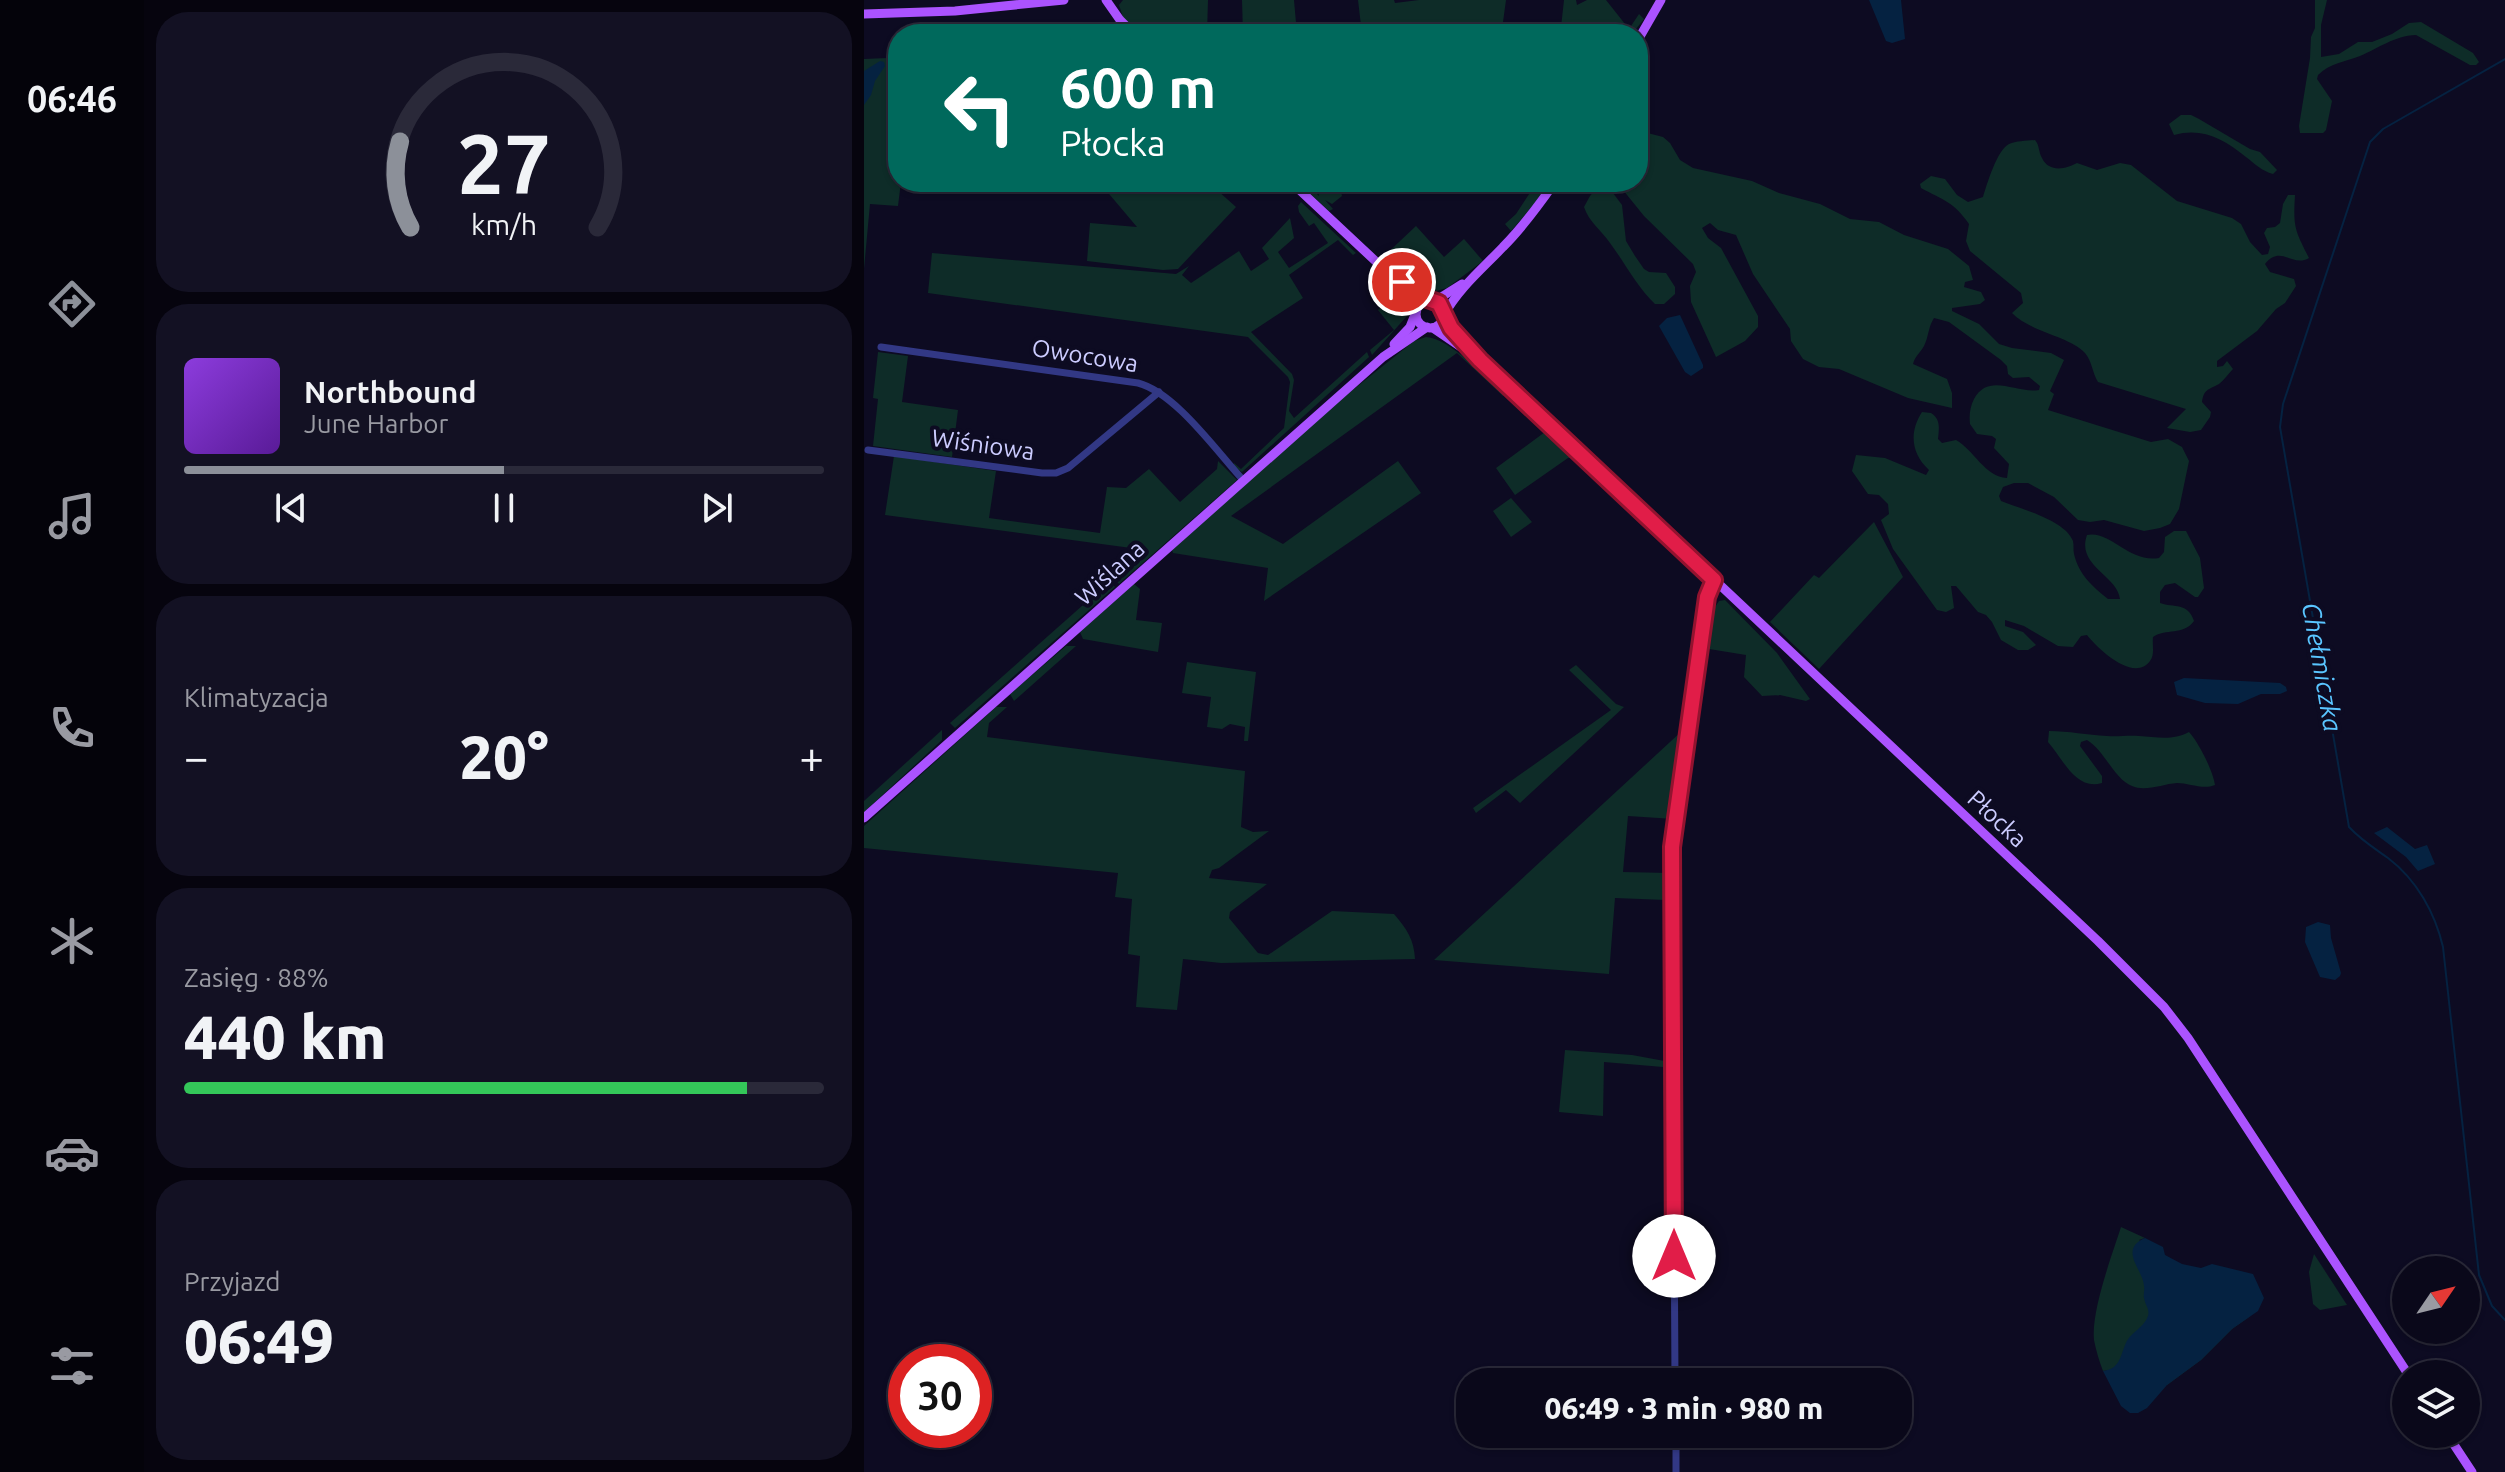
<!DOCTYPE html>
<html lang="pl">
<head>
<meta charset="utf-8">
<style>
  body { margin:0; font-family:Ubuntu,sans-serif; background:#131123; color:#f1f3f6; height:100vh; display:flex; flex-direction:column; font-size:30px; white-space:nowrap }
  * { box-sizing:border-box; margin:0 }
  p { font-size:26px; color:#999aa2 }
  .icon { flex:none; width:44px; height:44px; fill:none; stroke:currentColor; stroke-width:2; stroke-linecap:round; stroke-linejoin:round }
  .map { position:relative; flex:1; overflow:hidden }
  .panel { display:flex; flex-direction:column; gap:12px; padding:12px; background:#06040e; width:720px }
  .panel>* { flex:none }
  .banner { position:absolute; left:24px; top:24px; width:760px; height:168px; border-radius:32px; box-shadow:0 2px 6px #0004,0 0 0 2px #2a2939; background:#00695c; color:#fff; overflow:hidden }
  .needle { width:52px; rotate:55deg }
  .buttons { position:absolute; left:1528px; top:1256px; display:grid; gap:16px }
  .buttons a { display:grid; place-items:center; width:88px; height:88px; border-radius:50%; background:#0a081a; box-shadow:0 2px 6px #0004,0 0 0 2px #2a2939; font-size:40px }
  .speed { position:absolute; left:24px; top:1344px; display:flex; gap:16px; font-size:40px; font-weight:700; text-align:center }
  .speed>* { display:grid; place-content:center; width:104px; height:104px; border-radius:50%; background:#0a081a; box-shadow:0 2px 6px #0004,0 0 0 2px #2a2939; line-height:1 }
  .speed .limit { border:12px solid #d22; background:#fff; color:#111 }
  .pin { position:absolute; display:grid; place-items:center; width:68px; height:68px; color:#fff; margin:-34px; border:4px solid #fff; border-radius:50%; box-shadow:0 2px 8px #0007 }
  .me { position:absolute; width:88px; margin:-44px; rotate:0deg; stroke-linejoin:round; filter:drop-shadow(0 0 6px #0008) }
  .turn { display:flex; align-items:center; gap:28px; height:168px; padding:0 40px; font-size:36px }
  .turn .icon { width:104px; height:104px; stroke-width:2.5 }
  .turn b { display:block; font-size:56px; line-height:68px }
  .big { font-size:60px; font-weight:800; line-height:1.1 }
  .panel .widget { flex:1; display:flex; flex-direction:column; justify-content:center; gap:12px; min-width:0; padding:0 28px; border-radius:32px; background:#131123 }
  .panel .dial { align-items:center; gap:0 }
  .dial svg { height:208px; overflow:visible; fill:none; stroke:#2a2939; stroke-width:7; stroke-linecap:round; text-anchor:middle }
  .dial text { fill:#f1f3f6; stroke:none }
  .song { display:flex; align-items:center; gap:24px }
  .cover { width:96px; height:96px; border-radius:12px; background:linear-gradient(135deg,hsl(270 70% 55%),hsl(270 70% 35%)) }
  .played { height:8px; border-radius:4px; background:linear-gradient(90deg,#8c9099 50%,#2a2939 50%) }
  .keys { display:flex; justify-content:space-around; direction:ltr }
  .heat { display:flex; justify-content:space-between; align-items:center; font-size:44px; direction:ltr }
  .charge { height:12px; border-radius:6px; background:linear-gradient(90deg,#34c759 88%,#2a2939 0) }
  .trip { position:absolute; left:592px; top:1368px; width:456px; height:80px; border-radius:32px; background:#0a081a; box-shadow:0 2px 6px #0004,0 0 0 2px #2a2939; font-weight:800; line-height:80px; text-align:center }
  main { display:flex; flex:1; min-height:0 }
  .tabs { display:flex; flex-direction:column; width:144px; justify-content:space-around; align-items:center; background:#04030a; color:#999aa2 }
  .tabs .icon { width:56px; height:56px }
  .tabs .on { color:#8c9099 }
  .tabs b { font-size:36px; color:#f1f3f6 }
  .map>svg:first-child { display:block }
  .green { fill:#0e2c28 }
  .water { fill:#052241 }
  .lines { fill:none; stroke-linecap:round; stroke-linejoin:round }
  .stream { stroke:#052241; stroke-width:2 }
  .minor { stroke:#323885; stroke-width:7 }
  .major { stroke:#ab53ff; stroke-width:9 }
  .route-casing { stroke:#92132f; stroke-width:20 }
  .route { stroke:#e11d48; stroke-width:14 }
  .labels { text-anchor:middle; stroke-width:8; stroke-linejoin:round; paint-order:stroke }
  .street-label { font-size:24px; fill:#ccf; stroke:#0d0b22 }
  .water-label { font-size:26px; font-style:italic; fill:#5ac5ff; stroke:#0d0b22 }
</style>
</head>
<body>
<main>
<nav class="tabs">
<b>06:46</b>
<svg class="icon on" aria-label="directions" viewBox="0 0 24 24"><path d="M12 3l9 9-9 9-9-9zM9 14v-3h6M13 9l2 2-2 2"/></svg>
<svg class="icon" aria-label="music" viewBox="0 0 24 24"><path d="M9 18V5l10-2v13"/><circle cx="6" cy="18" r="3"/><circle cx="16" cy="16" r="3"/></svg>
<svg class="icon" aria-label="phone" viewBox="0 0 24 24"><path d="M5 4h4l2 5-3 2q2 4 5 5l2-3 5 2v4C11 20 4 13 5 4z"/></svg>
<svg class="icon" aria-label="climate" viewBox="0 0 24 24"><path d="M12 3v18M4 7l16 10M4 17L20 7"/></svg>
<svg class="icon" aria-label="car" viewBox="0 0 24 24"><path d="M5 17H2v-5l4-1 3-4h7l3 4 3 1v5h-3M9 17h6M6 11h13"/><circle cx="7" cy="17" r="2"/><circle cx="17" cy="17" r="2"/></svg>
<svg class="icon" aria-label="filters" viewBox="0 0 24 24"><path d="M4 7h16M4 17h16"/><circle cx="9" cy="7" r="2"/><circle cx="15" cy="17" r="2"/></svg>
</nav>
<section class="panel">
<div class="widget dial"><svg viewBox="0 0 100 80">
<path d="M14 69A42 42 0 1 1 86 69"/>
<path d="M14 69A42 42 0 0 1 10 36" stroke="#8c9099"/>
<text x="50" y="56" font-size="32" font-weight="700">27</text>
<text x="50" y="72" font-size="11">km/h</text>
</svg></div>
<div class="widget">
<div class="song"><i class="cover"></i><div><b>Northbound</b><p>June Harbor</p></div></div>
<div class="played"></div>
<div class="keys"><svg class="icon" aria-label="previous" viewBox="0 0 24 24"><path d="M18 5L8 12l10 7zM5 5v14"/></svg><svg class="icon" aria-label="pause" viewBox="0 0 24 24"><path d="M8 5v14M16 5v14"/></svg><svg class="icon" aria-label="next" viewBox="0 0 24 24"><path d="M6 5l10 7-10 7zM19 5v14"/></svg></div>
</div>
<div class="widget"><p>Klimatyzacja</p>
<div class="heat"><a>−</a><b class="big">20°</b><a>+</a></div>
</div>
<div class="widget"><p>Zasięg · 88%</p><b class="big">440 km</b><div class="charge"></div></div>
<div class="widget"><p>Przyjazd</p><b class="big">06:49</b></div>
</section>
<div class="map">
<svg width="1641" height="1472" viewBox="0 0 1641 1472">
  <rect width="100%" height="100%" fill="#0d0b22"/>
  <!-- green -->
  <g class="green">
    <polygon points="259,0 344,0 343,34 276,34 259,17 255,5"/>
    <polygon points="378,0 430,0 433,34 379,34"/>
    <polygon points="494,0 530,0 531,3 555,0 642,0 639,22 697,27 700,0 712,0 713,5 723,0 742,0 765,29 775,14 780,19 768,34 498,34"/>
    <path d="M1451,0H1463L1457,25V57L1475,54L1494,42H1508L1528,34L1545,23L1557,22L1609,53L1615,62L1612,65H1606L1552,35C1530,36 1515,48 1496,56C1481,62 1466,63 1454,75L1453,79L1468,101L1462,130L1459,133H1436L1435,126L1446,58L1447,37L1451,28Z"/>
    <polygon points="23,58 34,59 34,182 37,182 34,206 6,204 0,269 0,59"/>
    <path d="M1317,115H1327L1335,119L1386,149L1396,152L1413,170L1409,174C1398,171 1391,164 1382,157C1360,139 1338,127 1310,135L1305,124Z"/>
    <path d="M776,131L799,137L806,143L816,160L829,168L888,181L915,193L956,204L986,219L1015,222L1040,235L1084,249L1105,266L1109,280L1101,282L1100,287L1117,292L1121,300L1116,304L1088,308V311L1115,324L1135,344L1148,348L1187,353L1200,360L1186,391L1190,394L1184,410L1287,442L1304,439L1318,447L1325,461L1315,509L1306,524L1296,528L1280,531L1240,520L1226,522L1214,520L1190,497L1164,483H1150L1139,487L1135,496L1137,501C1157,509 1201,520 1209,541C1210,545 1209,550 1210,554C1215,575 1228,586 1244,599H1256C1253,575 1212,566 1223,535C1246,530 1265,563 1295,558L1300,552L1301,537L1310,531H1322L1336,558L1340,588L1334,597H1331L1311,583L1301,585L1296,592V603C1310,608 1324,602 1330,621C1319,636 1302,628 1289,637C1288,645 1291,655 1286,661C1270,683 1234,649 1223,635L1217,636L1209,647L1194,646L1160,626L1141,620V626L1159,632L1172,645L1164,650H1154L1137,640L1128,622L1122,615L1114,612L1092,586H1087L1090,608L1082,612L1073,610L1029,549L1017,520L1025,514L1024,504L1015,495L1004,494L988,471L992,455L1021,458L1062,475L1065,470C1047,454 1045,432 1058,412L1067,413C1077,419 1075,429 1074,439L1078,443L1092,440C1110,450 1121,477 1143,478L1145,464L1130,448L1132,439L1128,436L1113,434L1106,424C1105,415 1106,407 1110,399C1125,372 1152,394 1175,390L1176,386L1165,377L1149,378L1144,374L1143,366L1137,360L1085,322L1070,318C1064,327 1065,336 1060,346C1056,353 1051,356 1049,364L1083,379L1088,393V408L1044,398L975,369L955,367L939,359L927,341L926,329L889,274L872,235L854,230L846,223L838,228L844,238L857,248L894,316V327L881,341L852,357L827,302L826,286L832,272L829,264L780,216L759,190L758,182H774V133Z"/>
    <path d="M1171,140C1176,146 1174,151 1178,158C1185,173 1202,169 1213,163L1233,170L1256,163L1267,165L1313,201L1368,218L1377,224L1386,242L1398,255L1404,254L1406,247L1400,233L1403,228L1411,227L1416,223L1419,204L1424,195H1431C1429,228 1431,230 1445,258C1428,268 1417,244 1401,264L1406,272L1430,279L1432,286L1421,303L1412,309L1393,331L1353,361V367L1359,366L1363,361L1369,369C1364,374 1360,380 1355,384C1344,390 1340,389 1338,402L1347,412L1346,417L1337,430L1326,432L1303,428L1322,409L1234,382C1228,372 1228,361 1221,353C1205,336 1166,332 1148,313L1159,303L1157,293L1106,251L1102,241L1105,224C1090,202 1079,200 1057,188L1056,184L1067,176L1081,179L1093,195L1104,202L1119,197C1123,184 1133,150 1145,144C1152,141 1163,141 1171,140Z"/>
    <polygon points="235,182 344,182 372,207 314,269 299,270 223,261 226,223 273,227"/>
    <polygon points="434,182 441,182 455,196 453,186 457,182 475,182 478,196 468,204 461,200 469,209 465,211"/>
    <polygon points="673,182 684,182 671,203 647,231 641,224 652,214"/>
    <path d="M736,184L743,185L758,205L762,241L771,256L780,269L785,272L802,273L811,287V294L800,304H791C773,287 761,263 746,243C737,230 725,222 720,207L726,196Z"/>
    <polygon points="437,202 492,253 489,255 474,240 425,275 439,298 387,332 428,374 430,380 425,411 430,418 503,352 505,357 378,472 370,467 370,463 377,469 420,428 426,382 424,377 384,337 64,293 68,253 312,274 325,266 318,275 327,283 375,251 387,271 405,259 398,248 426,218 430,238 414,252 425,268 464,243 450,223 445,226 435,212 434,206"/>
    <polygon points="552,226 580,257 600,239 619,261 583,288 572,291 550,286 520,264 517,259"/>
    <polygon points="531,293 542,307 543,316 508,355 506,350 530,330 514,310"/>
    <path d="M562,337C587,339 621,377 640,394L639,396L593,353L367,516L419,544L534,461L557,493L400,601L404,568L309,553L308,550L475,401L550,341Z"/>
    <polygon points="14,352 44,356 38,402 94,410 88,457 9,446 14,399 9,398"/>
    <polygon points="681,432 707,458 704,458 651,495 632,468"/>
    <polygon points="30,456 132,471 125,518 236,533 243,487 262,488 285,469 316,502 353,469 354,461 373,480 255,584 250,578 282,550 21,515"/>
    <polygon points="647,498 668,522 647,537 629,511"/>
    <polygon points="1010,522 1039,577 955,669 906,622 950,575 955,578"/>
    <polygon points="246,581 251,587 91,728 86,723"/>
    <polygon points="270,584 276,589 272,620 298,623 294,652 219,639 216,632"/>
    <polygon points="861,600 913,653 946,699 942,701 916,695 898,696 880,677 882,655 839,648 845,616 855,601"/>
    <polygon points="202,646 212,646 150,701 146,694"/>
    <polygon points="323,662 392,672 384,741 380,741 381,727 366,724 358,729 343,727 347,697 318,693"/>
    <polygon points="712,665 752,704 760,707 656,803 642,790 612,813 609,808 747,710 705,670"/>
    <path d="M132,707H143L125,723L123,737L381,771L377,827L389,832L405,831L355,868L348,870L345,878L403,884L366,912L365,918L394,953L404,955L468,911L530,914C543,929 550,940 551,959L357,963L319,959L313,1010L272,1007L276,956L264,954L268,899L251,897L254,873L0,848V826Z"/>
    <polygon points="78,730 78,740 0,812 0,801"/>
    <polygon points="819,730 821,730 810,819 764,816 759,872 804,873 802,900 751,898 745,974 570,960"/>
    <path d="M1185,731C1205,731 1223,735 1243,736C1253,737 1264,735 1275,736C1292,737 1309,741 1325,732C1335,743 1349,771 1351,785C1339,790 1325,783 1313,783C1299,784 1281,792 1268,786C1250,779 1241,751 1223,740L1217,742L1216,746L1238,776V783C1212,791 1199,759 1184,742Z"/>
    <polygon points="701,1050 768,1055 806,1062 807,1153 801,1153 799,1067 740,1062 739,1116 695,1112"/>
    <path d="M1257,1227L1281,1238L1275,1240L1385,1317L1368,1329L1337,1360L1303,1385L1247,1370L1239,1371C1235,1361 1232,1350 1230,1340C1227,1311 1248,1255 1257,1227Z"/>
    <polygon points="1450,1254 1483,1305 1456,1310 1449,1304 1445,1272"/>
  </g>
  <!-- water -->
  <g class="water">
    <polygon points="1005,0 1037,0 1041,39 1028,43 1022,41"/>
    <polygon points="16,61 20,62 21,66 11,81 7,95 0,105 0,71"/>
    <polygon points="816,315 839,365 839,368 827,376 821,372 795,326 803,318"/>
    <polygon points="1320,678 1416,683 1422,687 1423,691 1416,694 1397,694 1374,704 1341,703 1313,695 1310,682"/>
    <polygon points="1523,827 1551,849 1563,845 1571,864 1554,871 1542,857 1510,833"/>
    <polygon points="1454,922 1466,925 1467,938 1477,973 1476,976 1471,980 1456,977 1441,942 1442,927"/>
    <path d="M1281,1238L1299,1247L1301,1255L1318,1264L1337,1268L1348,1264L1389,1274L1400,1298L1394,1311L1368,1329L1337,1360L1303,1385L1283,1408L1274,1413H1266L1257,1406L1239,1371C1255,1369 1256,1358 1261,1345C1265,1333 1280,1328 1284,1316C1286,1309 1281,1305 1280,1298C1279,1294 1281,1290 1280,1286C1279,1269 1254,1250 1281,1238Z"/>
  </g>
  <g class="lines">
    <!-- stream -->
    <path class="stream" d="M1641,59L1519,129L1506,142L1419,404L1416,427L1485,827C1497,840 1510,848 1524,858C1553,880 1571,913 1579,947L1615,1275L1628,1306L1641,1320"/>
    <!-- minor -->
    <g class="minor">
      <path d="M17,347L274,383C312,393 353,452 380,481"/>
      <polyline points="4,450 178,473 192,473 204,468 295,392"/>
      <polyline points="811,1382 808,847 843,597 850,580"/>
      <polyline points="812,1434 812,1472"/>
    </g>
    <!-- major -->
    <g class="major">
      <polyline points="242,0 256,20 270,34"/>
      <polyline points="0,14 91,11 200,0"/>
      <polyline points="774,40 797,0"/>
      <polyline points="427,182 521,270 550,306 552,312 546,327 530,344"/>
      <polyline points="530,277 552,293 566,300"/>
      <circle cx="566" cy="314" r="14"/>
      <polyline points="571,301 598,284"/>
      <polyline points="569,328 616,360 634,376 1234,941 1300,1007 1324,1038 1544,1374"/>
      <path d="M603,345L587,328L580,315C595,288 618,269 639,247C659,227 675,205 691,182"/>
      <polyline points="0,818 519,357 563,327"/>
      <polyline points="1583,1434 1608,1472"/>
    </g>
  </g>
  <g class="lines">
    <defs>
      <polyline id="route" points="538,282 558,297 575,303 587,328 616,360 850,580 843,597 808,847 810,1256"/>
    </defs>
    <!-- route casing -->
    <use href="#route" class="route-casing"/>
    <!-- route -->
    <use href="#route" class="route"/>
  </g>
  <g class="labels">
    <!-- street labels -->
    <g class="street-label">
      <text transform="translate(221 356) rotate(9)" y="8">Owocowa</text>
      <text transform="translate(119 445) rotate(8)" y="8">Wiśniowa</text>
      <text transform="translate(246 573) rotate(-42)" y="8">Wiślana</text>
      <text transform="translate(1133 819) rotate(43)" y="8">Płocka</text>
    </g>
    <!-- water labels -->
    <g class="water-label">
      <text transform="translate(1458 667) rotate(80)" y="9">Chełmiczka</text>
    </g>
  </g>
</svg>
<div class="buttons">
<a><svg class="needle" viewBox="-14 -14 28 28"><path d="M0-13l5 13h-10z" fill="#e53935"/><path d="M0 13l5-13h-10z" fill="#999aa2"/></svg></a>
<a><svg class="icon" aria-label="layers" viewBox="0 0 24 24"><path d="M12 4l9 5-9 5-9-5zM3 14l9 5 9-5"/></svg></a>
</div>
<div class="speed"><div class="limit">30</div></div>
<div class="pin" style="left:538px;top:282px;background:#d93025"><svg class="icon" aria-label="arrive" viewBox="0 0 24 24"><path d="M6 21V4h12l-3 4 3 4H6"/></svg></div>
<svg class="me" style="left:810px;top:1256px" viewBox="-20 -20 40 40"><circle r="19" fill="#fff"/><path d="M0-13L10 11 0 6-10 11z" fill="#e11d48"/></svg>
<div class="trip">06:49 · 3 min · 980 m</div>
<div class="banner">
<div class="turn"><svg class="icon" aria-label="left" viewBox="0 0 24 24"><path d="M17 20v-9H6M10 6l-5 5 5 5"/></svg><div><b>600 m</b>Płocka</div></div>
</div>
</div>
</main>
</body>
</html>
